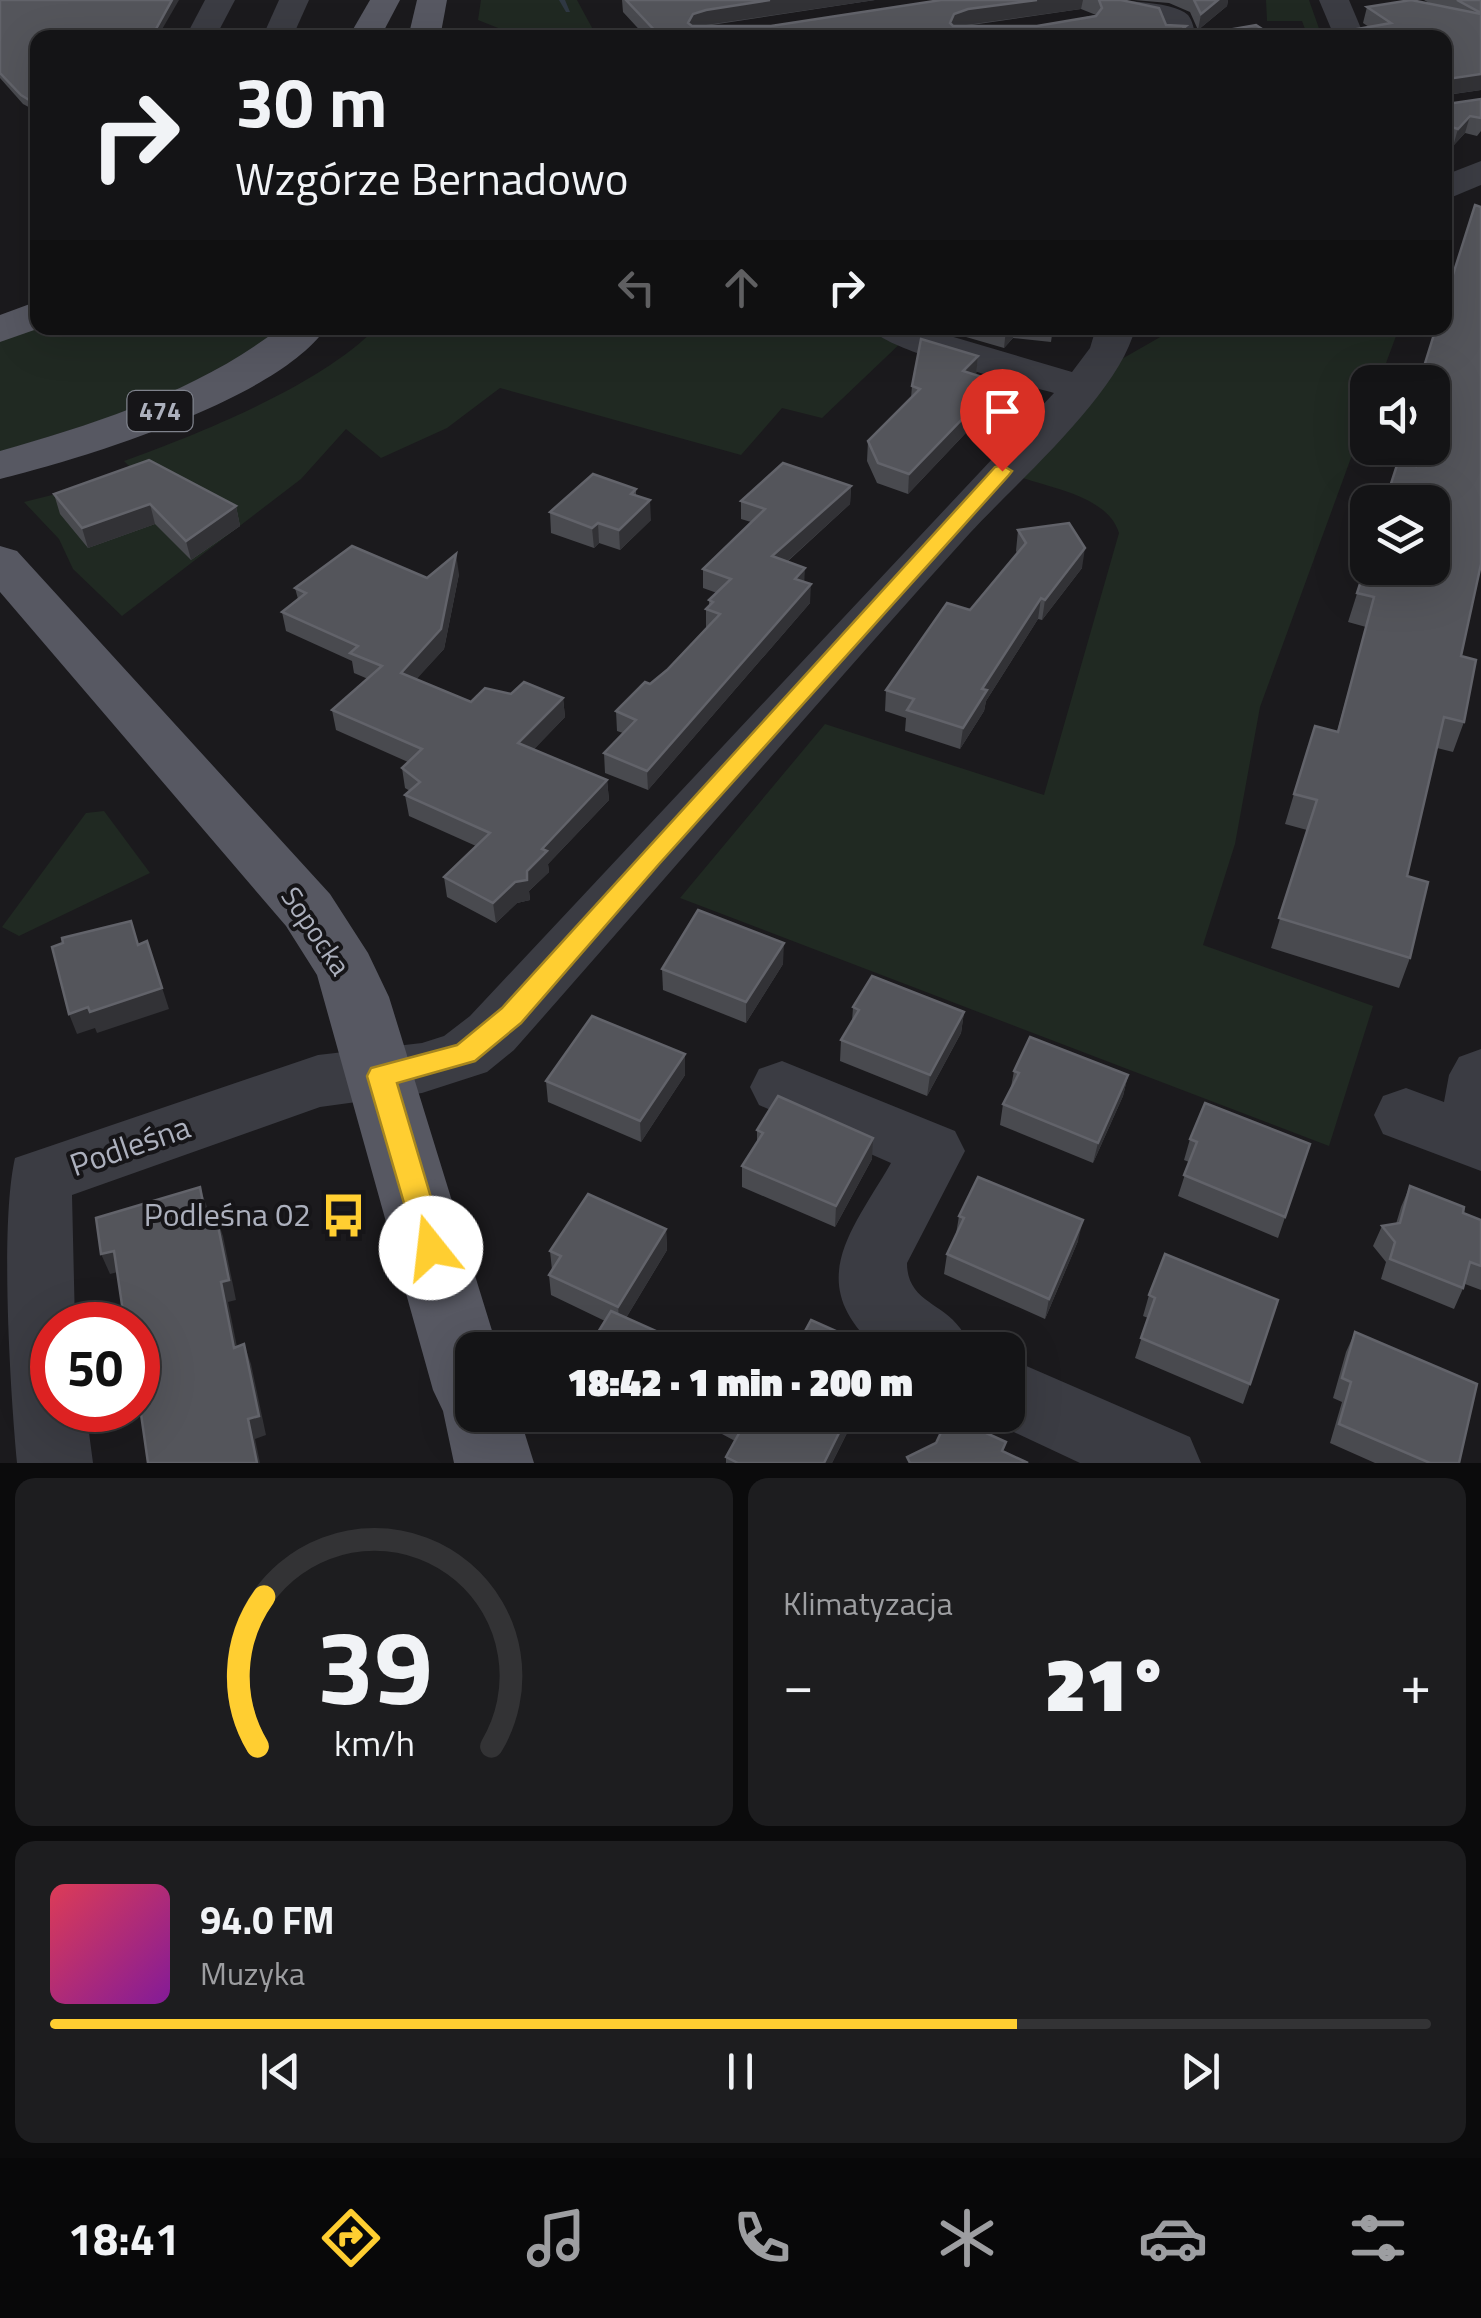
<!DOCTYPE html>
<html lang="pl">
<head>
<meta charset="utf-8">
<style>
  body { margin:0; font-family:"Titillium Web",sans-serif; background:#1d1d1f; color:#f1f3f6; height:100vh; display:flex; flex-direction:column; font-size:38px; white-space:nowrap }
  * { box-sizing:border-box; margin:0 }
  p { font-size:32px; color:#9d9ea1 }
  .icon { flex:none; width:55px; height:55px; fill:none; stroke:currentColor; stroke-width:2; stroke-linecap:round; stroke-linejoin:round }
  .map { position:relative; height:1463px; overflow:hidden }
  .details { display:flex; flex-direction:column; gap:15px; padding:15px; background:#0b0b0c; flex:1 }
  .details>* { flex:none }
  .hud { position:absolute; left:30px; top:30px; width:1422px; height:305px; border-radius:20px; box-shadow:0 10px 40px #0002,0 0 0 2px #333335; background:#141416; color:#f1f3f6; overflow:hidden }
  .fabs { position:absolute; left:1350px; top:365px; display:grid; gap:20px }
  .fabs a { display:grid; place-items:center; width:100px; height:100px; border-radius:20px; background:#141416; box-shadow:0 10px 40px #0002,0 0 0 2px #333335; font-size:50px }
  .speed { position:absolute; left:30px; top:1302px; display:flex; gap:20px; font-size:50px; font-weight:700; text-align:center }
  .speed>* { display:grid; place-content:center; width:130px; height:130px; border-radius:50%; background:#141416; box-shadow:0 10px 40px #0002,0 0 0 2px #333335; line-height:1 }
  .speed .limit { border:15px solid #d22; background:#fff; color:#111 }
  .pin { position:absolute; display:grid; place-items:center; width:85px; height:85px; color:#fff; margin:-102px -42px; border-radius:50% 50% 50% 0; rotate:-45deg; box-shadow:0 0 10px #0007 }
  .pin .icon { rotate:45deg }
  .me { position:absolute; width:110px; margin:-55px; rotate:344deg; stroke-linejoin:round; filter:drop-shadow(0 0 8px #0008) }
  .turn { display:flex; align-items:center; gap:35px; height:210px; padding:0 40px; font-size:45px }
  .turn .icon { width:130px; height:130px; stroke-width:2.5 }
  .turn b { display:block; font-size:70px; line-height:85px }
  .lanes { display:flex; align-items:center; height:95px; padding:0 40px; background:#0003; justify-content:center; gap:50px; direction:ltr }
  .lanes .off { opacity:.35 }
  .big { font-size:75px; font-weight:800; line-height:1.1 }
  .details .widget { flex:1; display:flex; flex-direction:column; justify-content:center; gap:15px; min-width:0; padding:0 35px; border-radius:20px; background:#1d1d1f }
  .details .dial { align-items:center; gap:0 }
  .dial svg { height:260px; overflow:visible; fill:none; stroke:#333335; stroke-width:7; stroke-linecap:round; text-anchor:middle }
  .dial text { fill:#f1f3f6; stroke:none }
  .song { display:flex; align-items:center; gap:30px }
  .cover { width:120px; height:120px; border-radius:15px; background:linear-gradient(135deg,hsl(350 70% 55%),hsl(290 70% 35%)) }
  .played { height:10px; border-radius:5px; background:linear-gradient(90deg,#ffce31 70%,#333335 70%) }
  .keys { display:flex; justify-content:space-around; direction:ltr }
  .heat { display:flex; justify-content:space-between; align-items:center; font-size:55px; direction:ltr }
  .details .tiles { flex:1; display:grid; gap:15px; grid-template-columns:1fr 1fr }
  .widget:last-child { grid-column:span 2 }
  .trip { position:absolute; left:455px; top:1332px; width:570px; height:100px; border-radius:20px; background:#141416; box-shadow:0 10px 40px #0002,0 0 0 2px #333335; font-weight:800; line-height:100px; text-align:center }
  .dock { display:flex; height:160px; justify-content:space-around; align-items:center; background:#080809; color:#9d9ea1 }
  .dock .icon { width:70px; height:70px }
  .dock .current { color:#ffce31 }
  .dock b { font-size:45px; color:#f1f3f6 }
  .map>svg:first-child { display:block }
  .green { fill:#202922 }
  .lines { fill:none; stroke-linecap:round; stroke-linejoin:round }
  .stream { fill:#2f3843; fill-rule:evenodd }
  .minor { fill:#3b3c43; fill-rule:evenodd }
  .major { fill:#575862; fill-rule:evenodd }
  .wall { fill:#494a4f; fill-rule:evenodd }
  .shaded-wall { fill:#323236 }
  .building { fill:#54555b; stroke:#62636a; stroke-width:2.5 }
  .route { fill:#ffce31; stroke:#a68620; stroke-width:2.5 }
  .labels { text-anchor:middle; stroke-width:8; stroke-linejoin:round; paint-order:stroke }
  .shield { fill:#161518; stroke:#7f828c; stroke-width:2.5 }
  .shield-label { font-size:25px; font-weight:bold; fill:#acb0bd }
  .street-label { font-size:28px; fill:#acb0bd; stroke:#161518 }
  .near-street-label { font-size:32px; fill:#acb0bd; stroke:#161518 }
  .near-poi-label { font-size:32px; fill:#acb0bd; stroke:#161518; text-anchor:end }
</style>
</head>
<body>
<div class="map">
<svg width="1481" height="1463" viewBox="0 0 1481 1463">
  <rect width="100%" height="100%" fill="#1b1a1d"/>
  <!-- green -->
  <g class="green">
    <polygon points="481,0 577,0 597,37 521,37 478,20"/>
    <polygon points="1266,0 1309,0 1322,37 1308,37 1302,21 1267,21"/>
    <polygon points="38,328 285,328 269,341 150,405 0,452 0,340"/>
    <path d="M376,328H869L906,338L822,418L782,408L741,455L500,388L447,428L381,458L346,429L301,479L122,616L73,569L59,539L24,502L88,486L132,469L124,461C199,434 321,385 376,328Z"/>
    <path d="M1176,328H1399L1379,382H1368L1367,414L1260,707L1235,844L1203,945L1373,1006L1329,1146L680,898L825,724L1044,795L1119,533C1108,496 1050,488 1017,476L1120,360Z"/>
    <polygon points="104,811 150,873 19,936 2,927 86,813"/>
  </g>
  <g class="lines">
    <!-- stream -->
    <polygon class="stream" points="559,0 565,0 570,12 566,12"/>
    <!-- minor -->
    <g class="minor">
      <polygon points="205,0 235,0 215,38 185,38"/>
      <polygon points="279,0 309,0 292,38 262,38"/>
      <path d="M1085,0C1109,0 1172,0 1188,15C1193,21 1194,30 1196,38H1166L1159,21L1090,6Z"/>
      <polygon points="1319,0 1349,0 1365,38 1335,38"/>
      <polygon points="1481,161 1481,185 1445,200 1445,175"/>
      <path d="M871,328H923L1072,372L1090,348L1096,328H1135C1120,393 1017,482 970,533C816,703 666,878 514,1050L487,1072L422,1093L320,1107L72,1195L75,1325H52V1410H86L93,1463H17C10,1388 0,1223 15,1158L318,1055L422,1043L444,1036L470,1016L1054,393C1020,383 884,351 871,328Z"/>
      <polygon points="1481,1049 1481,1171 1383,1134 1374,1115 1383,1096 1406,1088 1444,1102 1449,1075 1459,1057"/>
      <path d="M782,1061L955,1131L965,1151L907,1263C907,1301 941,1302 960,1328C965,1334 967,1343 970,1350H879C802,1283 852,1231 891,1163L759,1105L750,1087L759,1069Z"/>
      <polygon points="1008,1358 1190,1437 1201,1463 1080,1463 982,1417 1008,1415"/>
    </g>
    <!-- major -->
    <g class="major">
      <polygon points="370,0 400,0 380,38 348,38"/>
      <polygon points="417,0 447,0 440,38 408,38"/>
      <polygon points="38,301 40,328 0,342 0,315"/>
      <path d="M280,328H326C276,400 84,458 0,479V451C98,423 198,391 280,328Z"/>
      <polygon points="0,546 17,551 330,894 368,953 389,997 498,1350 472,1350 472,1415 519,1415 534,1463 454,1463 443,1411 433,1390 317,975 286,926 0,592"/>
    </g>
  </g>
  <!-- wall -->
  <g class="wall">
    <polygon points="0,0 38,38 36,111 23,104 0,78"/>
    <path d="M622,0H875L705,26H771L941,0H1121L1166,25L1186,26L1184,37L1276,38H647L623,12ZM1081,9L1096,15L1037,26H965Z"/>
    <polygon points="1134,0 1228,0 1227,6 1198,30 1190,12 1169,3"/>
    <polygon points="1424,0 1481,0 1481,90 1447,95 1447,104 1481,99 1481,131 1477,136 1465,133 1453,146 1445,144 1445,38 1369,27 1363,23 1367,7 1429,3"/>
    <polygon points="935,328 1053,328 1051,342 1013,338 1004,348"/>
    <polygon points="1436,328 1461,656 1464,722 1453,752 1437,748 1407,876 1410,958 1399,988 1271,948 1307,830 1285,824 1294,794 1337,732 1366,627 1348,622 1368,559 1415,465 1432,448 1432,382 1419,382"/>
    <polygon points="978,356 976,375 998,382 996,401 908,494 877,483 867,461 868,441 911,398 912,386"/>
    <polygon points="851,486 850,504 787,562 804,582 810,603 648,790 605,773 604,753 623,733 617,731 616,711 667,670 706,628 706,609 709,605 709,600 717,593 703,588 703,569 751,522 741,519 741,501"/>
    <polygon points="636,489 636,495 651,520 620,550 599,543 594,548 551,533 550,512"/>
    <polygon points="54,494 236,506 240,526 191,560 155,524 88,548 60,514"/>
    <polygon points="1018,530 1082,568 1042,620 1038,619 986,701 984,711 960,749 905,731 906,718 885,711 886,690 970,610 1017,553 1016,551"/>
    <polygon points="459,574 444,649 416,679 471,702 511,694 563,698 565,717 534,749 607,780 609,800 548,864 549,872 529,891 530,900 517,903 496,923 447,897 444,877 476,846 409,816 405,795 410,791 405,788 402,768 408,762 336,730 332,710 368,679 354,673 352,661 286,631 282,612 298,599 295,588 427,578"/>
    <polygon points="783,964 746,1023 663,990 662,969"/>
    <polygon points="853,1007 964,1012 961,1033 927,1096 840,1061 841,1040 852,1022"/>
    <polygon points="685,1054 685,1075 641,1142 548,1102 546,1081"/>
    <polygon points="1014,1071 1128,1075 1123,1096 1093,1163 1000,1125 1003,1104 1011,1087"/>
    <polygon points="757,1130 872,1159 835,1227 742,1187 742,1166 757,1142"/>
    <polygon points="1190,1139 1310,1144 1278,1238 1178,1196 1189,1162 1184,1160"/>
    <polygon points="1410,1186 1463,1213 1481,1220 1481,1290 1465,1284 1454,1309 1381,1279 1386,1262 1373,1246 1382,1226 1396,1224 1401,1207"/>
    <polygon points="959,1216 1078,1241 1045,1319 944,1274 947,1254 956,1234"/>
    <polygon points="666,1229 667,1250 626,1318 665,1335 665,1350 587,1350 605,1321 551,1295 549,1275 552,1270 550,1251"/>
    <polygon points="1165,1254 1250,1384 1243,1404 1135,1358 1148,1318 1143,1316 1149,1295"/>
    <polygon points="1355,1332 1459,1463 1375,1463 1330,1443 1342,1402 1333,1398 1346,1352"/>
    <polygon points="608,1415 632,1415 627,1424"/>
    <polygon points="722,1415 856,1415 832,1463 726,1463 726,1457 735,1441 722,1434"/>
  </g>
  <!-- shaded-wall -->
  <g class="shaded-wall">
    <polygon points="172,0 179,0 157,38 151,38"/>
    <polygon points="770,0 875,0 706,25 693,30 688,23 693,14 706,10"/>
    <polygon points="1037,0 1083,0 1081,9 966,25 953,30 950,23 954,14 968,9"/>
    <polygon points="1218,0 1228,0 1227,6 1198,30 1201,14"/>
    <polygon points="1186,26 1184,38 1171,38"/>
    <polygon points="1481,74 1481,90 1445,95 1447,79"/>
    <polygon points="1470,116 1465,133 1453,146 1458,129"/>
    <polygon points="1007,328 1014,328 1013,338 1004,348 1006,329"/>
    <polygon points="978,356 976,376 963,371"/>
    <polygon points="998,382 996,401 908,494 909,474"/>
    <polygon points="851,486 850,504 772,575 772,556"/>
    <polygon points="650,500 651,520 620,550 619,530"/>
    <polygon points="150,504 155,524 88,548 82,528"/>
    <polygon points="236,506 240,526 191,560 186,541"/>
    <polygon points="598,523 599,543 594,548 592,528"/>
    <polygon points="1085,548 1082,568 1042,620 1045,600"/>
    <polygon points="456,554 459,574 444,649 404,693 401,673"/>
    <polygon points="805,568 804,587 795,579"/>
    <polygon points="811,584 810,603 648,790 647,771"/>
    <polygon points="1041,598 1038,619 986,701 984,711 960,749 963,728 982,689"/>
    <polygon points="563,698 565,717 521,763 518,743"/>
    <polygon points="607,780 609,800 548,864 549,872 529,891 530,900 517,903 496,923 493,903 527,871 542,849"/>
    <polygon points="147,941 169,1009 97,1033 95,1028 77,1034 69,1014"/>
    <polygon points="784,943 783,964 746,1023 746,1002"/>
    <polygon points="964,1012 961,1033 927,1096 930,1075"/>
    <polygon points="685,1054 685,1075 641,1142 640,1121"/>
    <polygon points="1128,1075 1123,1096 1093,1163 1098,1143"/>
    <polygon points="873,1138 872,1159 835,1227 836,1206"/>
    <polygon points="200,1187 207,1207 213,1239 206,1219"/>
    <polygon points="216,1216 223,1236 236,1300 228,1302 241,1367 234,1348 221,1282"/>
    <polygon points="1083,1220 1078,1241 1045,1319 1049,1299"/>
    <polygon points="666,1229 667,1250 620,1328 618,1307"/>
    <polygon points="114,1251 122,1271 110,1274 101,1254"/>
    <polygon points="665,1335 665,1350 656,1350"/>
    <polygon points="244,1344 251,1364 266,1435 255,1439 260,1463 257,1463 248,1419"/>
    <polygon points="848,1415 856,1415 832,1463 824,1463"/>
  </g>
  <!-- building -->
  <g class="building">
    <polygon points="0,0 172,0 151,38 38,38 38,102 34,103 21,95 0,73"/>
    <polygon points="626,0 770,0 706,10 693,14 688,23 692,26 771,26 941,0 1037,0 968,9 954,14 950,23 953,26 1037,26 1096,16 1102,8 1099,0 1121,0 1159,8 1166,25 1186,26 1171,38 662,38"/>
    <polygon points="1194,0 1218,0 1201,14"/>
    <polygon points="1411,0 1481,14 1481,74 1447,79 1447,104 1481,99 1481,118 1470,116 1458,129 1445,125 1445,38 1307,38 1391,23 1367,7"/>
    <polygon points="1457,0 1481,0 1481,13"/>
    <polygon points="1256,25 1276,38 1182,38"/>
    <polygon points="1475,205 1481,207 1481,564 1461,656 1476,660 1464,722 1444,717 1407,876 1428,882 1410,958 1279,918 1317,800 1294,794 1315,726 1338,732 1374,597 1357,593 1368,559 1368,568 1432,568 1432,502 1385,502 1398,462 1416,466 1421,448 1432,448 1432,406 1441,376 1422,373 1436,328 1445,328 1445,300"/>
    <polygon points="921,339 978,356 963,371 998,382 909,474 878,463 868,441 920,389 912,386"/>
    <polygon points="149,460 236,506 186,541 150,504 82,528 54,494"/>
    <polygon points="783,463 851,486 772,556 805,568 795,579 811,584 647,771 604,753 636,720 616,711 645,682 650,684 667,670 720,614 706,609 713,602 709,600 731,579 703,569 765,509 741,501"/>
    <polygon points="593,474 636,489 631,494 650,500 619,530 598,523 592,528 550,512"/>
    <polygon points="1069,523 1085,548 1045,600 1041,598 982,689 987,690 963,728 907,710 914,699 886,690 947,603 970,610 1026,543 1018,530"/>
    <polygon points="352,546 427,578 456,554 441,629 401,673 471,702 485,688 511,694 524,682 563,698 518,743 607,780 542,849 547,851 527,871 527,880 515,882 493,903 444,877 490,833 405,795 420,782 402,768 422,749 332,710 382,666 350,653 358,646 282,612 306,593 295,588"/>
    <polygon points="698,910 784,943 746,1002 662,969"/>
    <polygon points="131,921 138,945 147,941 162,988 90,1012 88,1007 69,1014 52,947 63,943 62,938"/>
    <polygon points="872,976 964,1012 930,1075 841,1040 859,1010 853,1007"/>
    <polygon points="592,1016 685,1054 640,1121 546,1081"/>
    <polygon points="1030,1037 1128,1075 1098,1143 1003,1104 1019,1073 1014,1071"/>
    <polygon points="778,1096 873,1138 836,1206 742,1166 763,1133 757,1130"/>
    <polygon points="1205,1103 1310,1144 1285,1217 1184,1175 1197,1142 1190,1139"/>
    <polygon points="978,1177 1083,1220 1049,1299 947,1254 964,1218 959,1216"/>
    <polygon points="1410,1186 1464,1207 1463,1213 1481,1220 1481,1266 1470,1262 1463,1288 1390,1259 1395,1242 1382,1226 1400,1223"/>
    <polygon points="200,1187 206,1219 216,1216 229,1280 221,1282 234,1348 244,1344 259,1416 248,1419 257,1463 148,1463 138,1393 138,1325 125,1325 114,1251 101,1254 96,1218"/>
    <polygon points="588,1194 666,1229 618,1307 549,1275 561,1256 550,1251"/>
    <polygon points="1165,1254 1278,1300 1250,1384 1141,1338 1155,1298 1149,1295"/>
    <polygon points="611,1311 665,1335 656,1350 587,1350"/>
    <polygon points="811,1320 863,1343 859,1350 782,1350 788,1339 798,1344"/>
    <polygon points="1355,1332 1477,1384 1459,1463 1430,1463 1339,1424 1351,1382 1342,1378"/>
    <polygon points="722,1415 848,1415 824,1463 738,1463 726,1457 743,1426"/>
    <polygon points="964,1423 1006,1442 1002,1451 1028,1463 910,1463 907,1457 936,1443 945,1424 961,1431"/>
  </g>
  <!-- route -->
  <polygon class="route" points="1002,465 1012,471 1009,475 660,863 521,1023 475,1061 397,1083 446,1248 442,1258 431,1261 420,1258 367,1076 371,1068 457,1045 502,1008 995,467"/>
  <!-- icons -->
  <defs>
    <symbol id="bus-bare" viewBox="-9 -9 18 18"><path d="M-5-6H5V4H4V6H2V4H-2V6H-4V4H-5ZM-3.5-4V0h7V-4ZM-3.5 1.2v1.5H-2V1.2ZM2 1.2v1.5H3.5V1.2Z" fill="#ffce31" stroke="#161518" stroke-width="2.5" paint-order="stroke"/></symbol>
  </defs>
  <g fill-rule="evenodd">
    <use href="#bus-bare" x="312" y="1184" width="63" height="63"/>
  </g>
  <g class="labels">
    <!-- shield labels -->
    <rect class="shield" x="127.5" y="391" width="65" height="40" rx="8"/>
    <g class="shield-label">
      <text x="160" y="420">474</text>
    </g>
    <!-- street labels -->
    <g class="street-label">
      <text transform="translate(316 931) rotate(56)" y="10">Sopocka</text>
    </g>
    <!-- near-street labels -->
    <g class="near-street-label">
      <text transform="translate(130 1146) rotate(-19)" y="11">Podleśna</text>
    </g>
    <!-- near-poi labels -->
    <g class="near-poi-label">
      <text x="311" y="1226">Podleśna 02</text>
    </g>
  </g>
</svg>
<div class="fabs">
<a><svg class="icon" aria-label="sound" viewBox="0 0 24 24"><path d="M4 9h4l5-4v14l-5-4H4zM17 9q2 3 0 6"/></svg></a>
<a><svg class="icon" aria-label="layers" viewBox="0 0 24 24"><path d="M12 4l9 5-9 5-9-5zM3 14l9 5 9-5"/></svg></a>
</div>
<div class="speed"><div class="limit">50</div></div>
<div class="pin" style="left:1002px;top:471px;background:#d93025"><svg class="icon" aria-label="arrive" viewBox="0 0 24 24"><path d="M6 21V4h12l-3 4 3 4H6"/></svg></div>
<svg class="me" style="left:431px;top:1248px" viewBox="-20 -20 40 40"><circle r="19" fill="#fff"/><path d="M0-13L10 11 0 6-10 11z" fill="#ffce31"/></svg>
<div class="trip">18:42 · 1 min · 200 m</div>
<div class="hud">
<div class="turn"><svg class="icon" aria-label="right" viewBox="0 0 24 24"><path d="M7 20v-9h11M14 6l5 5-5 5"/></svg><div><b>30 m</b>Wzgórze Bernadowo</div></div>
<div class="lanes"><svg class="icon off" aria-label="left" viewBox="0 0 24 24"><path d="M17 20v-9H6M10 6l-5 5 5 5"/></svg><svg class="icon off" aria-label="ahead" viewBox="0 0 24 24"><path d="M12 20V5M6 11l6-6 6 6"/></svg><svg class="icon" aria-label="right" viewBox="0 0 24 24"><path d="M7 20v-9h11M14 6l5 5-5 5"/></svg></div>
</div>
</div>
<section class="details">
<div class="tiles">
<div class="widget dial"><svg viewBox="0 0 100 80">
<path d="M14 69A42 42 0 1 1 86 69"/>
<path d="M14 69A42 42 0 0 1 16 23" stroke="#ffce31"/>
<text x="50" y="56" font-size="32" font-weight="700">39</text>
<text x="50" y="72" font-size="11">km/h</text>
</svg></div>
<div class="widget"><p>Klimatyzacja</p>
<div class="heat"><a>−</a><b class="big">21°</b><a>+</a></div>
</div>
<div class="widget">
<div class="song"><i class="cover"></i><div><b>94.0 FM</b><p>Muzyka</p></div></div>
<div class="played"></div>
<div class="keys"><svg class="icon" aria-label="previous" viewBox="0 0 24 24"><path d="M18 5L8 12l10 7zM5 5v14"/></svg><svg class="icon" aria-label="pause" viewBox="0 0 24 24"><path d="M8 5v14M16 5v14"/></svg><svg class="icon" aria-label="next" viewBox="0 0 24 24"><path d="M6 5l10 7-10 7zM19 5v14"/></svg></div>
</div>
</div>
</section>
<nav class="dock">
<b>18:41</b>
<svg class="icon current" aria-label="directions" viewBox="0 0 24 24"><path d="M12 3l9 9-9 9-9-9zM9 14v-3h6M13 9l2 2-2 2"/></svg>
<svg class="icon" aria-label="music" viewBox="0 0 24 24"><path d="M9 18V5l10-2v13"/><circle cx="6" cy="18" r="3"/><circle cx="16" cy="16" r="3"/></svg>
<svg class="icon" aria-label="phone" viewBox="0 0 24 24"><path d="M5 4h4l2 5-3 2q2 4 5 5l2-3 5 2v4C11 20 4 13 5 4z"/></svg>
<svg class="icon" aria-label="climate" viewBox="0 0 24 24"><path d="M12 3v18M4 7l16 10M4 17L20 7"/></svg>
<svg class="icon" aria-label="car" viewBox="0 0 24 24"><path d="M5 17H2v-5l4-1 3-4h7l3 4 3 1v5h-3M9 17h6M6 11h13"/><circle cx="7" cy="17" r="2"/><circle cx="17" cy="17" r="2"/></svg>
<svg class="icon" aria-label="filters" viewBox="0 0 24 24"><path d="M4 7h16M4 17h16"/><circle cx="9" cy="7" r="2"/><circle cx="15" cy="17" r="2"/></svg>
</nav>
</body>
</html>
